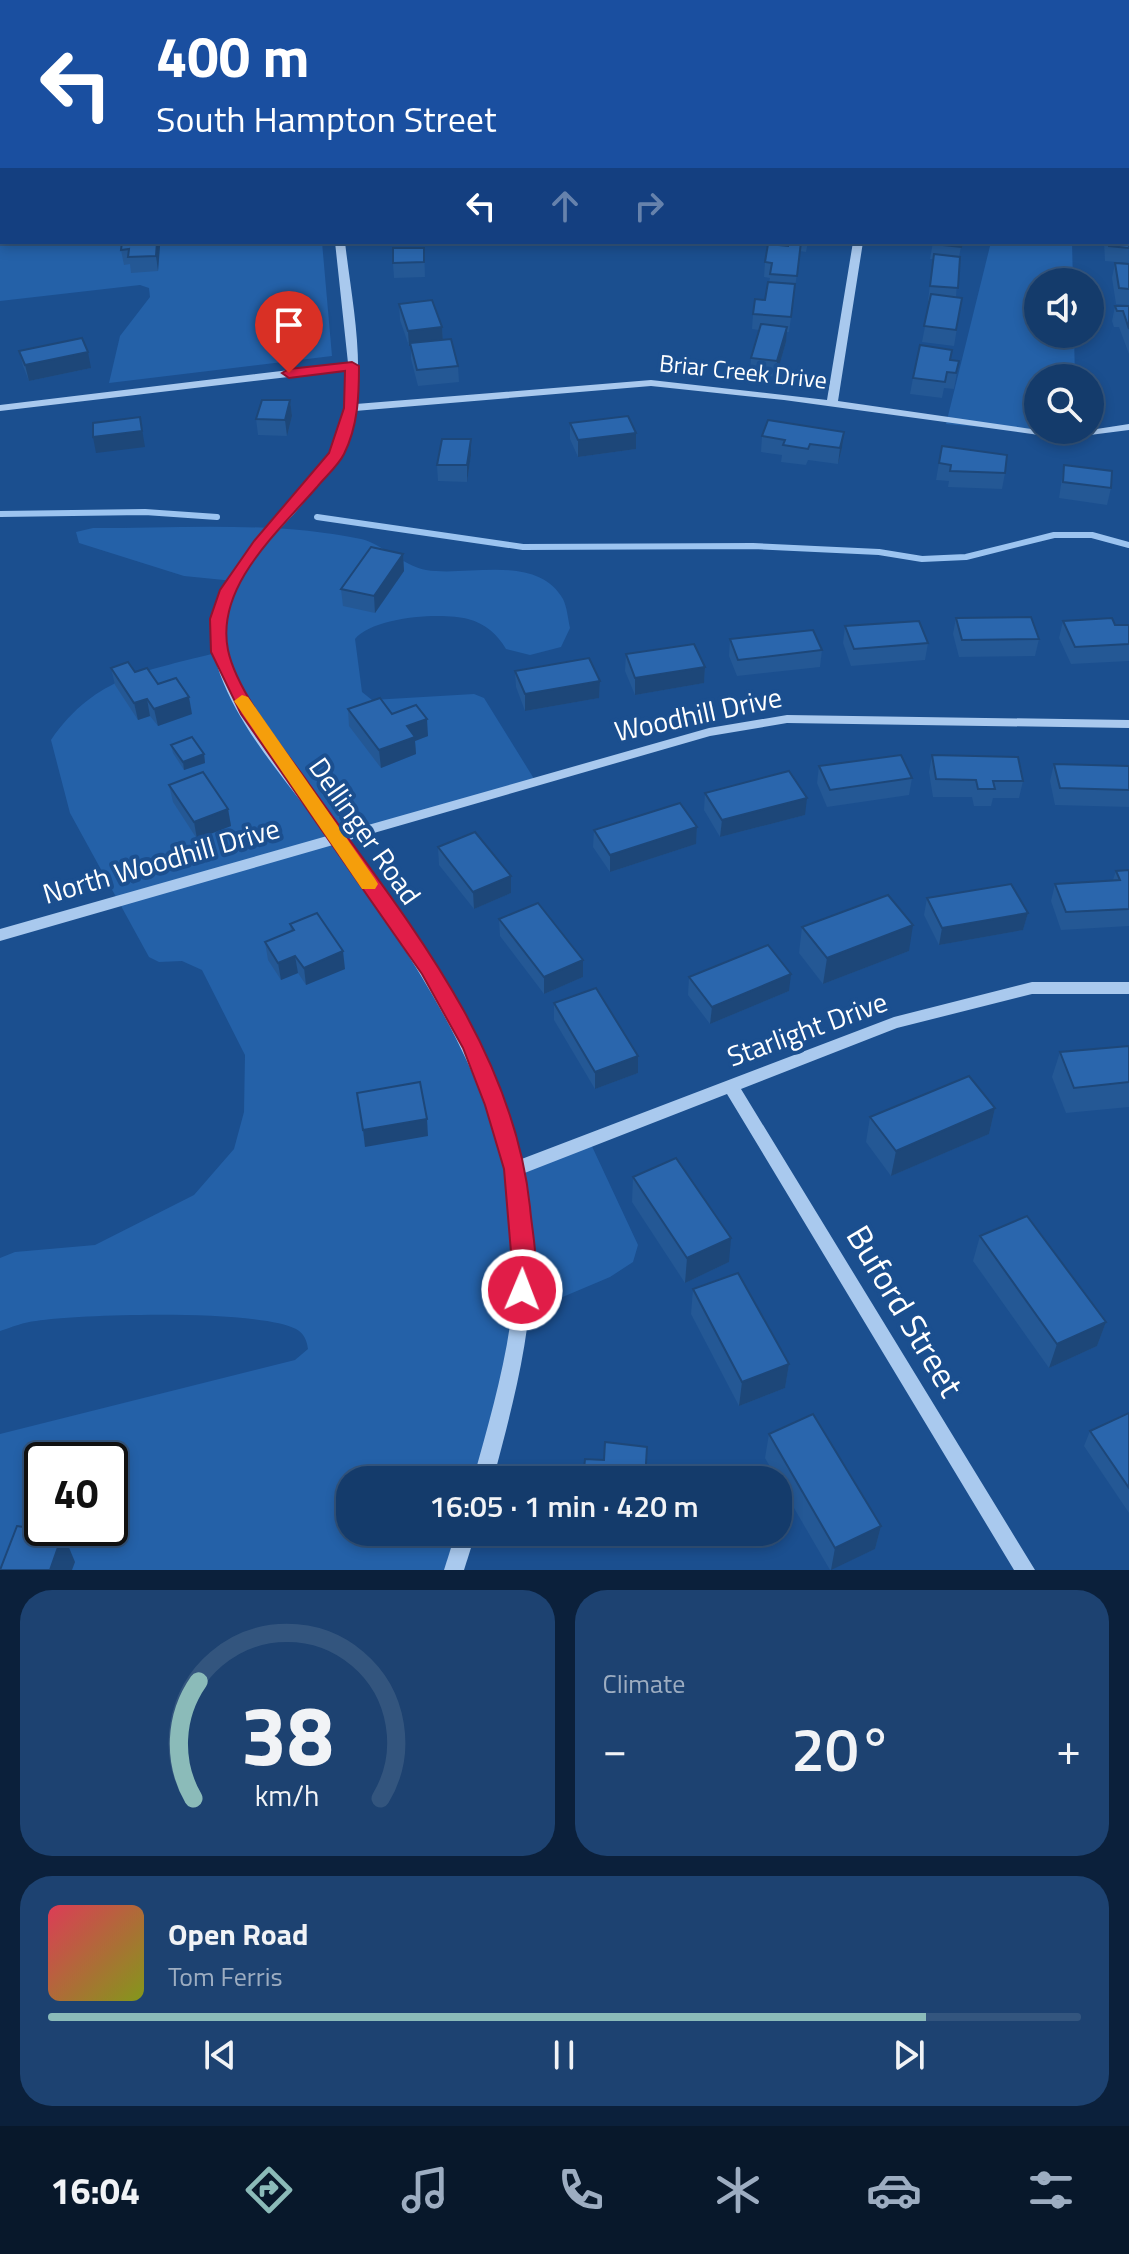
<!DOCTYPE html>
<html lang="en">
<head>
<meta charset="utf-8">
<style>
  body { margin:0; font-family:"Titillium Web",sans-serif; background:#1d4271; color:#f1f3f6; height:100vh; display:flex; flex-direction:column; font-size:30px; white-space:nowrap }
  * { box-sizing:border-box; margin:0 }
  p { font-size:26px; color:#9dadc1 }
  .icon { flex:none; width:44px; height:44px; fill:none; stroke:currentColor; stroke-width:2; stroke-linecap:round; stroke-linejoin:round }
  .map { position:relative; height:1570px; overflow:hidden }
  .panel { display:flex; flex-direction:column; gap:20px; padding:20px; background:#0b203b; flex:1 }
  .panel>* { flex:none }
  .hud { position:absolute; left:0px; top:0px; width:1130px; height:244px; box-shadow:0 4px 12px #0003,0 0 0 2px #33557e; background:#1a4fa0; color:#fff; overflow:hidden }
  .controls { position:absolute; left:1024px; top:268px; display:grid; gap:16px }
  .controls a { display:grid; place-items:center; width:80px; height:80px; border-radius:50%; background:#143b6b; box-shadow:0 4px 12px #0003,0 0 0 2px #33557e; font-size:40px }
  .speed { position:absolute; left:24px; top:1442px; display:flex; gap:16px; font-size:40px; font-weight:700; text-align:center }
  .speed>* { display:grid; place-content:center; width:104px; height:104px; border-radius:50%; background:#143b6b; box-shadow:0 4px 12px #0003,0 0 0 2px #33557e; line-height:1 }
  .speed .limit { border:4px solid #111; border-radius:12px; background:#fff; color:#111 }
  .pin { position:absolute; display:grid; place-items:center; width:68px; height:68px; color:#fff; margin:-82px -34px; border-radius:50% 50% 50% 0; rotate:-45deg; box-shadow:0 0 8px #0007 }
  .pin .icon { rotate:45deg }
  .me { position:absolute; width:88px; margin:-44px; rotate:1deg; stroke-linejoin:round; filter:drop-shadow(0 0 6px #0008) }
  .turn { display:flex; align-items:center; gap:28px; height:168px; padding:0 24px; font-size:36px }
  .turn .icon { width:104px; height:104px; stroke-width:2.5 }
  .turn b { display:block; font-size:56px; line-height:68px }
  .lanes { display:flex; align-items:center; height:76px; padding:0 24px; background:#0003; justify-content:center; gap:40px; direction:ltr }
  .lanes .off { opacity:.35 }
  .big { font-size:60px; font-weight:600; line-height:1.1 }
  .panel .widget { flex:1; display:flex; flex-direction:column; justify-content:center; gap:12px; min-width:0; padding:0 28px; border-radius:32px; background:#1d4271 }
  .panel .dial { align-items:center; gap:0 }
  .dial svg { height:208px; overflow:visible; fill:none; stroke:#33557e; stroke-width:7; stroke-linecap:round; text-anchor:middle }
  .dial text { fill:#f1f3f6; stroke:none }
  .song { display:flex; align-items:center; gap:24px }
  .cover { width:96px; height:96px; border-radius:12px; background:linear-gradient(135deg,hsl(350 70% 55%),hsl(70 70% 35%)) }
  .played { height:8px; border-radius:4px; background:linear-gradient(90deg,#8bbbb9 85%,#33557e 85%) }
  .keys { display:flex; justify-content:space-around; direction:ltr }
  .heat { display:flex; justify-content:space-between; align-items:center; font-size:44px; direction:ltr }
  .panel .tiles { flex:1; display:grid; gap:20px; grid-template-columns:1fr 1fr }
  .widget:last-child { grid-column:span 2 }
  .trip { position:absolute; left:336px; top:1466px; width:456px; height:80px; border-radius:32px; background:#143b6b; box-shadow:0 4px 12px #0003,0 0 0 2px #33557e; font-weight:600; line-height:80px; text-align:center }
  .dock { display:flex; height:128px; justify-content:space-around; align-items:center; background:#08182b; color:#9dadc1 }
  .dock .icon { width:56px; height:56px }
  .dock .current { color:#8bbbb9 }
  .dock b { font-size:36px; color:#f1f3f6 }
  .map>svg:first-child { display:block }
  .green { fill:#2461a8; fill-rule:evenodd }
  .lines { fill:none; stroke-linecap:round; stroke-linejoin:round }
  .stream { stroke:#9cc4f0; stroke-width:6 }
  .minor { fill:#a9c9ee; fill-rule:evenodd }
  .wall { fill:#245895 }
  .shaded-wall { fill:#1d4779 }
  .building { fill:#2a66ad; stroke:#1d4779; stroke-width:2 }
  .route { fill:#e11d48; stroke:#92132f; stroke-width:2 }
  .slow { fill:#f59e0b }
  .labels { text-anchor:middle; stroke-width:8; stroke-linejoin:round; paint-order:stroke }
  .far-street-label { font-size:24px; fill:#fff; stroke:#1b4f8f }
  .street-label { font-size:28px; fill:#fff; stroke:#1b4f8f }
  .near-street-label { font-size:34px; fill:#fff; stroke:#1b4f8f }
</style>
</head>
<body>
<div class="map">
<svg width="1129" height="1570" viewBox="0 0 1129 1570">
  <rect width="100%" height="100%" fill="#1b4f8f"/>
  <!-- green -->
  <g class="green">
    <polygon points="0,0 341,0 2,2 2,133"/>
    <polygon points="0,199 2,242 322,242 332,356 109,383 120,336 150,297 149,288 140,285 0,301"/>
    <polygon points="991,242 1072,242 1073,282 1038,282 1038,334 1074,334 1075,378 1038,378 1039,432 946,424"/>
    <path d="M93,528C181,528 273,521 361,539C382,544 402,565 426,570C468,577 537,553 563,599C567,607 568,619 570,628L561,647L530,655L506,649C497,634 486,624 468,619C441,612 373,617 355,639L362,692L372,700L474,694L484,698L536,782L337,837L429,968L515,1168L589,1140L638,1245L633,1262L610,1277L520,1315L483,1480H350V1532H466L454,1570H0V1434L295,1360L308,1349C307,1341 304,1333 296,1329C258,1309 83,1314 36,1321C24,1322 12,1327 0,1331V1258L15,1252L95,1245L194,1195L234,1149L244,1112L245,1055L202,970L182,961L159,962L149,957L70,813L51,740C96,675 148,671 219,652L218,619L234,581L184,576L79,543L76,532ZM42,1460H110V1528H42Z"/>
  </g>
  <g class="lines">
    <!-- stream -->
    <g class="stream">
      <polyline points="0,514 145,512 217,517"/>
      <polyline points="317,517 523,547 753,546 879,552 922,559 966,557 1054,535 1092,535 1129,545"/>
    </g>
    <!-- minor -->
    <g class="minor">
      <rect x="337" y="0" width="8" height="2"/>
      <polygon points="822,0 831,0 833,2 824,2"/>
      <polygon points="1063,0 1071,0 1072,2 1064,2"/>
      <polygon points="1128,79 1129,80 1129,86 1128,85"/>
      <path d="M335,242H345C351,295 363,350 356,404L651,380L827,400L853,242H863L838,401L1038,430H1090L1129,424V430L1082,436L1039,435L784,400L651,386L355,411C348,453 320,484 293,515C271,538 247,562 233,592C196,673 296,772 340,833L709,728L787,715L1129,720V728L787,723L710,736L346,841C416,938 493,1041 519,1160L894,1017L1032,982H1129V994H1032L897,1028L741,1089L1035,1570H1014L727,1094L522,1174C546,1283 521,1374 493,1480H473C490,1418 509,1355 514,1290C526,1120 427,977 333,845L0,941V929L327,836C290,784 242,734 220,674C185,578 281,532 324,463C342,434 346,403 348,370L0,411V405L348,363Z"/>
      <polygon points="456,1532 476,1532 464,1570 444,1570"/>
    </g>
  </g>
  <!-- wall -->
  <g class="wall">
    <polygon points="882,0 927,0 927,2 886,2"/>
    <polygon points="1120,0 1129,0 1129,7 1128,2 1122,2"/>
    <polygon points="1128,191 1129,263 1105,261 1104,242 1128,242"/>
    <polygon points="122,242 160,242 158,271 131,273 130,264 124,265 121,250"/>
    <polygon points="778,242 808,242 806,252 800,251 789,332 786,332 786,342 776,377 750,373 751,358 759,330 752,329 753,314 765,300 770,278 764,277 765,262 778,245"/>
    <polygon points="933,242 962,242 959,257 956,297 962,298 954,346 922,342 930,301 928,301 933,259 930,259"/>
    <polygon points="424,248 425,277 394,278 393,263"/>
    <polygon points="1115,263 1129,264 1129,305 1116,304 1112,278"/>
    <polygon points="399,304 442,327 443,340 458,366 459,382 418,386 411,359 411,346 409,346 400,320"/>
    <polygon points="1115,306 1129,306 1129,354 1119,327 1114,327 1112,321"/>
    <polygon points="19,351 91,368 29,381 23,366"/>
    <polygon points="950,360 959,361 954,389 944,388 942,398 910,394 913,378"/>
    <polygon points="290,400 292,416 287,436 258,435 256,419"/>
    <polygon points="570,423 636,449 578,457 570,439"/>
    <polygon points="844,432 842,448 838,464 808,460 806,465 781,462 782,455 761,452 762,436"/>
    <polygon points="471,439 471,455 467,482 438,481 437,465"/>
    <polygon points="942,446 1005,473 1002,489 948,487 949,481 936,480"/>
    <polygon points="1064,465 1111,488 1107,505 1059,498"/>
    <polygon points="403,554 404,571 375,613 343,606 341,589"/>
    <polygon points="956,618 1039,639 1035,656 959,657 953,634"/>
    <polygon points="1063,621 1115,625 1129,625 1129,661 1071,664 1059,638"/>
    <polygon points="845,626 928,643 925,660 851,666 843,643"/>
    <polygon points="730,639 822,650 820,667 737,676 729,656"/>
    <polygon points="626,654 705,667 704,683 635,695 625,671"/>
    <polygon points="111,668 135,672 158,684 192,714 158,726 150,716 138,720 115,685"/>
    <polygon points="515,671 600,681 599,698 525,711 516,687"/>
    <polygon points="348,709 392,714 428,736 415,741 416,754 381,768 349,726"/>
    <polygon points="171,745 204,754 205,763 184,770 173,753"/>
    <polygon points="932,755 1023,781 1019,798 993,798 991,806 974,806 972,797 933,797 929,772"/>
    <polygon points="1054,764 1129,766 1129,807 1055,805 1050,781"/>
    <polygon points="819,766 912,778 909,795 827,807 817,783"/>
    <polygon points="169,785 228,809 231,826 197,839 173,802"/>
    <polygon points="705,793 805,815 720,837 704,810"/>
    <polygon points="697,827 696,844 610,872 593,847 594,830"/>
    <polygon points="438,847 511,893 474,909 439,865"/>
    <polygon points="1129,870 1129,926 1061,930 1051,901 1055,884 1113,880 1116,871"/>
    <polygon points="927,898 1028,913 1023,930 939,945 924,915"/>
    <polygon points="499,919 583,960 583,977 544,994 500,936"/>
    <polygon points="290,924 345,969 306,985 298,973 281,980 268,960 265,942 291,932"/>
    <polygon points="802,927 909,951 823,984 799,953"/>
    <polygon points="689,977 789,991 710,1024 688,995"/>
    <polygon points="554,1003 638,1073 595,1089 554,1020"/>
    <polygon points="1129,1046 1129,1107 1066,1113 1052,1077 1060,1052"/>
    <polygon points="995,1108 989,1134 891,1176 866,1142 870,1117"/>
    <polygon points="633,1177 729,1262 685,1283 632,1202"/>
    <polygon points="980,1236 1106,1322 1097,1346 1049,1368 973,1261"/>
    <polygon points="693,1289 789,1364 785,1388 739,1406 691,1314"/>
    <polygon points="1129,1413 1129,1513 1084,1446 1090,1431"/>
    <polygon points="769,1434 881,1526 875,1549 830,1570 765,1458"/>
    <polygon points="579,1532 641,1532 640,1544 579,1538"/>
  </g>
  <!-- shaded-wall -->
  <g class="shaded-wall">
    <polygon points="157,242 160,242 160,246 158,271 156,256"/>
    <polygon points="442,327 443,342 409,346 408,331"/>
    <polygon points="787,327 786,342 776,377 777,361"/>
    <polygon points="88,352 91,368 29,381 25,365"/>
    <polygon points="290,400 292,416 287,436 285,420"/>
    <polygon points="140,417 145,447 96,453 93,437"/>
    <polygon points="844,432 842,448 838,464 840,448"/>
    <polygon points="636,433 636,449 578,457 578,440"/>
    <polygon points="471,439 471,455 467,482 467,465"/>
    <polygon points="403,554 404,571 375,613 374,596"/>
    <polygon points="705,667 704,683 635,695 635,678"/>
    <polygon points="600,681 599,698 525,711 525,694"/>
    <polygon points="189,697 192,714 158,726 154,709"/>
    <polygon points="147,699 150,716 138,720 134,703"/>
    <polygon points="427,719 428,736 415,741 416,754 381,768 379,750 407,726"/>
    <polygon points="204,754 205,763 184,770 183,762"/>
    <polygon points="807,798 805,815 720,837 722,820"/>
    <polygon points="228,809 231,826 197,839 194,822"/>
    <polygon points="697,827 696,844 610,872 610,855"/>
    <polygon points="511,876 511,893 474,909 473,892"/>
    <polygon points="1028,913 1023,930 939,945 942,928"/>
    <polygon points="913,925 909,951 823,984 827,958"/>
    <polygon points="343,951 345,969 306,985 304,968"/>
    <polygon points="295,956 298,973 281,980 278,963"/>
    <polygon points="583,960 583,977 544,994 544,977"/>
    <polygon points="791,974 789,991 710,1024 712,1007"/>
    <polygon points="638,1056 638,1073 595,1089 595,1072"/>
    <polygon points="995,1108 989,1134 891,1176 896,1151"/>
    <polygon points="427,1119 428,1136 365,1147 363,1130"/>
    <polygon points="731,1238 729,1262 685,1283 687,1258"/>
    <polygon points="1106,1322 1097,1346 1049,1368 1057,1344"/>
    <polygon points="789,1364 785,1388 739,1406 742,1382"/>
    <polygon points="881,1526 875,1549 831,1570 835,1548"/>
    <polygon points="63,1533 75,1562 72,1570 50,1570"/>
  </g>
  <!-- building -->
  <g class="building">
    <polygon points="1015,0 1041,0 1042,1 1017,2"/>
    <rect x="1128" y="191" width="1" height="23"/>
    <polygon points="1128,225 1129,248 1109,246 1108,242 1128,242"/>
    <polygon points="122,242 157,242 156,256 128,257 129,249 121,250"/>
    <polygon points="788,242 801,242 797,276 770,274 772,263 765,262 768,244 788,246"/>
    <polygon points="933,242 962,242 961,247 932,244"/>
    <polygon points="393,248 424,248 424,262 393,263"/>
    <polygon points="934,254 960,257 958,288 930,286"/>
    <polygon points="1115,263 1129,264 1129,289 1119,288"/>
    <polygon points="768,282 795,284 791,317 753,314 755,299 765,300"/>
    <polygon points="931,294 962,298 956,330 924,326"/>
    <polygon points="432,300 442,327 408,331 399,304"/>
    <polygon points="1115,306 1129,306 1129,329 1123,311 1117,311"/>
    <polygon points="761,324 787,327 777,361 751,358"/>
    <polygon points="82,338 88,352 25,365 19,351"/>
    <polygon points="451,339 458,366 417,370 410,343"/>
    <polygon points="920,345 952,350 950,360 959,361 956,373 947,372 945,382 913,378"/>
    <polygon points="262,400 290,400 285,420 256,419"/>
    <polygon points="628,416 636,433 578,440 570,423"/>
    <polygon points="140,417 142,431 93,437 93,423"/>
    <polygon points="768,420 844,432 840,448 810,444 808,449 783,445 785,440 762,436"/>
    <polygon points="442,439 471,439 467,465 437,465"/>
    <polygon points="942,446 1007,455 1005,473 950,471 951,465 939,463"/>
    <polygon points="1064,465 1112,471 1111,488 1063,482"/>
    <polygon points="371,547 403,554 374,596 341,589"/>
    <polygon points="1031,617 1039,639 962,640 956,618"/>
    <polygon points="1112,618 1115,625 1129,625 1129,644 1075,647 1063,621"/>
    <polygon points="919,621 928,643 854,649 845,626"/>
    <polygon points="813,630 822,650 738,660 730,639"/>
    <polygon points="694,644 705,667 635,678 626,654"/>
    <polygon points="589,658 600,681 525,694 515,671"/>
    <polygon points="128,662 135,672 147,668 158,684 176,678 189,697 154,709 147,699 134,703 111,668"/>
    <polygon points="380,698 392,714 416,705 427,719 407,726 415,737 379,750 348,709"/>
    <polygon points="192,737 204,754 183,762 171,745"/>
    <polygon points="901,755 912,778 830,790 819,766"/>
    <polygon points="932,755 1018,757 1023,781 993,781 995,789 978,789 976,780 936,779"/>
    <polygon points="1054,764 1129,766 1129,790 1060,788"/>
    <polygon points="789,771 807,798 722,820 705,793"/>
    <polygon points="203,772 228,809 194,822 169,785"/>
    <polygon points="680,803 697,827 610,855 594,830"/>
    <polygon points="475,832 511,876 473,892 438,847"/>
    <polygon points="1129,870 1129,909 1066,912 1055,884 1120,880 1116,871"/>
    <polygon points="1011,884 1028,913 942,928 927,898"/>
    <polygon points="888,895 913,925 827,958 802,927"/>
    <polygon points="538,903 583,960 544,977 499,919"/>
    <polygon points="317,913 343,951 304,968 295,956 278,963 265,942 294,930 290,924"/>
    <polygon points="768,945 791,974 712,1007 689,977"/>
    <polygon points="596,988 638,1056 595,1072 554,1003"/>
    <polygon points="1129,1046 1129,1082 1074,1088 1060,1052"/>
    <polygon points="969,1076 995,1108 896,1151 870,1117"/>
    <polygon points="420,1082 427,1119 363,1130 357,1093"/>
    <polygon points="676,1158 731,1238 687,1258 633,1177"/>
    <polygon points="1027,1216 1106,1322 1057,1344 980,1236"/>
    <polygon points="738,1273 789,1364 742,1382 693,1289"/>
    <polygon points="1129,1413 1129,1488 1090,1431"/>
    <polygon points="813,1414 881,1526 835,1548 769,1434"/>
    <polygon points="605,1442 647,1447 645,1480 583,1480 585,1459 604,1460"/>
    <polygon points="17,1526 63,1533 50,1570 0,1570"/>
  </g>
  <!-- route -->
  <path class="route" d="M352,362L359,366C359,396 358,426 344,454C338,466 325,477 317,487C279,531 215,586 228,650C237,693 284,749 309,784C401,913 513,1044 530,1207C532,1234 542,1271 530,1297L522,1300L514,1297L510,1290L512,1264L504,1169L485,1105L463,1048L422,974L241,714L211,652L210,619L220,590L254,541L329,453L344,408L345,371L289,378L282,373L289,369Z"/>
  <!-- slow -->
  <polygon class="slow" points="242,695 248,697 375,879 378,884 375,889 362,889 234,701"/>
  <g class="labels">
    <!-- far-street labels -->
    <g class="far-street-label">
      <text transform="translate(743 372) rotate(6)" y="8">Briar Creek Drive</text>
    </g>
    <!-- street labels -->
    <g class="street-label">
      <text transform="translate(698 714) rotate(-12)" y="10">Woodhill Drive</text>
      <text transform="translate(365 831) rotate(55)" y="10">Dellinger Road</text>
      <text transform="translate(161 861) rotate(-16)" y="10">North Woodhill Drive</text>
      <text transform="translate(807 1029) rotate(-20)" y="10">Starlight Drive</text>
    </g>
    <!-- near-street labels -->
    <g class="near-street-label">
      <text transform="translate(905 1311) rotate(59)" y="12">Buford Street</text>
    </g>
  </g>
</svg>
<div class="controls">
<a><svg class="icon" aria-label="sound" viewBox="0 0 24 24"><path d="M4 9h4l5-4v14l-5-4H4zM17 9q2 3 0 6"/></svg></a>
<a><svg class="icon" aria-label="search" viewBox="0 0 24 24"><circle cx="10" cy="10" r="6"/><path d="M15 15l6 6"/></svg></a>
</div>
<div class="speed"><div class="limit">40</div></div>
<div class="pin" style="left:289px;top:373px;background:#d93025"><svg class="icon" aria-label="arrive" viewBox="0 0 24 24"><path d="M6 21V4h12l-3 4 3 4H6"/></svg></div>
<svg class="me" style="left:522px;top:1290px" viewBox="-20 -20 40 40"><circle r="17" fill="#e11d48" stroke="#fff" stroke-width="3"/><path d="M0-11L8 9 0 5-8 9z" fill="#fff"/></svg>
<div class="trip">16:05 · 1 min · 420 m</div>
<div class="hud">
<div class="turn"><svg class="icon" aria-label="left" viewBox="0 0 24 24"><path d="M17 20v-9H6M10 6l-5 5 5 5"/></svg><div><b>400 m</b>South Hampton Street</div></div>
<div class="lanes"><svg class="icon" aria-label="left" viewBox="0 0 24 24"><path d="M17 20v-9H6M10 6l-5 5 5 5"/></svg><svg class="icon off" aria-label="ahead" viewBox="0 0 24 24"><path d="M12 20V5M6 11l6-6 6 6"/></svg><svg class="icon off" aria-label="right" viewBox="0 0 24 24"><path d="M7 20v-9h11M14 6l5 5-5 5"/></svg></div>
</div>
</div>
<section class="panel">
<div class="tiles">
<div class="widget dial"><svg viewBox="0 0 100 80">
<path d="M14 69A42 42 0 1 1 86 69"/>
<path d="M14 69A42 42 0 0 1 16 24" stroke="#8bbbb9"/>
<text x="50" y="56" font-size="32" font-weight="700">38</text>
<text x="50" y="72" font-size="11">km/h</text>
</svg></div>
<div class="widget"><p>Climate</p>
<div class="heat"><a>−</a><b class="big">20°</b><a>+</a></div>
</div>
<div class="widget">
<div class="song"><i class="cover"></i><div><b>Open Road</b><p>Tom Ferris</p></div></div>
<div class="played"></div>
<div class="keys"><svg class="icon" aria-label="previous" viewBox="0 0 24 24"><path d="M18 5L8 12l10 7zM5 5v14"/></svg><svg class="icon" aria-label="pause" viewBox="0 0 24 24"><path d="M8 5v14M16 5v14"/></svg><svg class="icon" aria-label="next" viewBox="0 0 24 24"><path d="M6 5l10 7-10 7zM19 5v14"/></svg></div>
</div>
</div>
</section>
<nav class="dock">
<b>16:04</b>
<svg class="icon current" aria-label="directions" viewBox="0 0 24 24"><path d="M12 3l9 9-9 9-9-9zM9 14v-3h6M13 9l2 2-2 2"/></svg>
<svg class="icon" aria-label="music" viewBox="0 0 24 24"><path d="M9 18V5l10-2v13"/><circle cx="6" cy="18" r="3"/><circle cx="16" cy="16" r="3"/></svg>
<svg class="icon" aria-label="phone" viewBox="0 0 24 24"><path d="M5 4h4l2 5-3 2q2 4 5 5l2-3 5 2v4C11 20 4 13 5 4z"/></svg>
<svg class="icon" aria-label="climate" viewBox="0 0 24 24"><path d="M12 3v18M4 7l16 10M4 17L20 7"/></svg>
<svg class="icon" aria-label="car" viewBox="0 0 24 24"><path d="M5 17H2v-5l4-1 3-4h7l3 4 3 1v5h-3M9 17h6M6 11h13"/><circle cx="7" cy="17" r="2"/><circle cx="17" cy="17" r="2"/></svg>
<svg class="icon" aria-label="filters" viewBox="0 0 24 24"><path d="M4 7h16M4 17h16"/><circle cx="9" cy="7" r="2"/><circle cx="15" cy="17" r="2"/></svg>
</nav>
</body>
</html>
